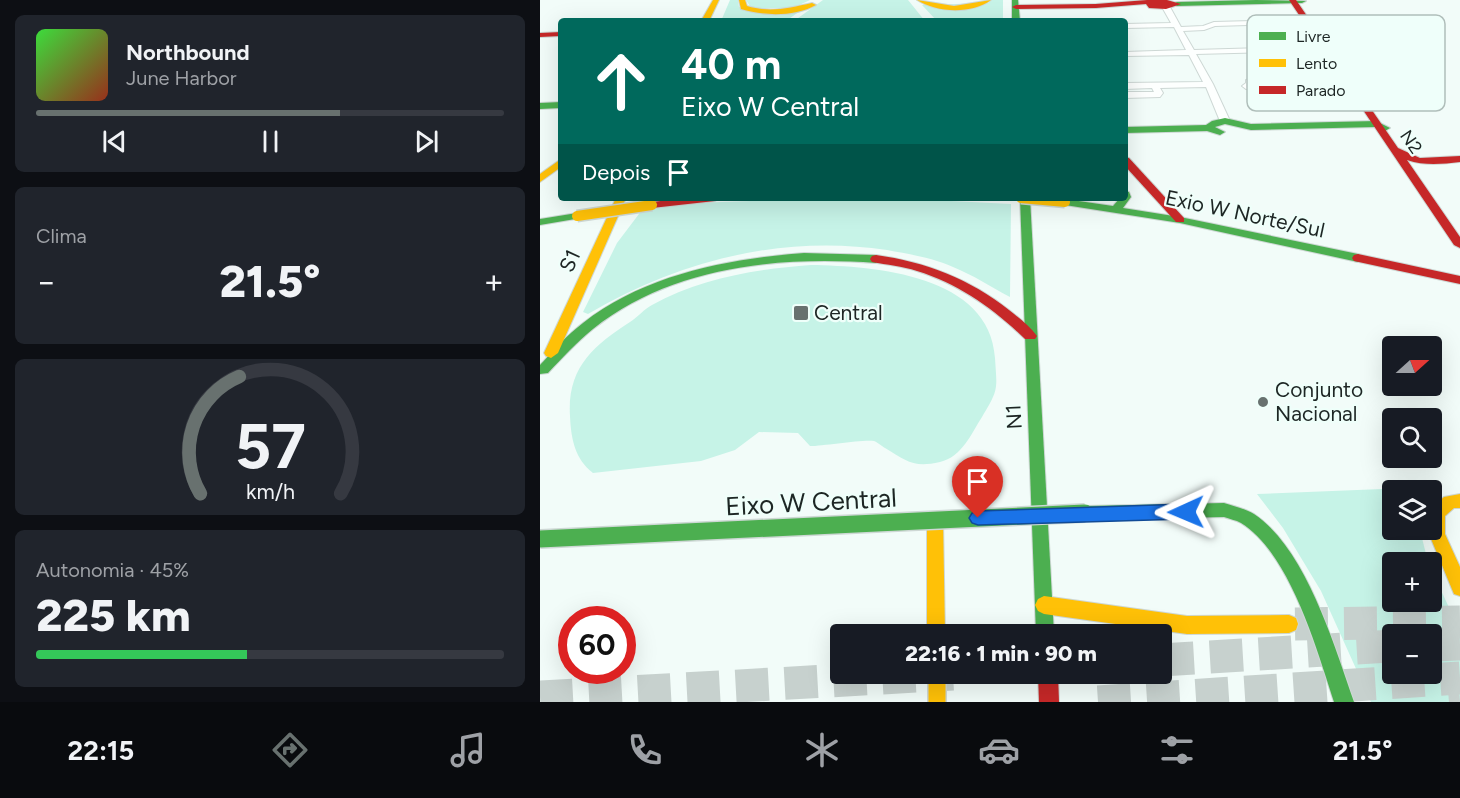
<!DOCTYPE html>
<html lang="pt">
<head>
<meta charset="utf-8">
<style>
  body { margin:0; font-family:Figtree,sans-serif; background:#20242c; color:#f1f3f6; height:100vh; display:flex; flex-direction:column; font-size:22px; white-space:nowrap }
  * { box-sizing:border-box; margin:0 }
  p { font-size:20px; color:#9ea1a6 }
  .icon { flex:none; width:33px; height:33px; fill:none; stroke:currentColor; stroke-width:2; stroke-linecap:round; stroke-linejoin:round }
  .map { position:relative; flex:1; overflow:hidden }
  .sheet { display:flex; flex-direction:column; gap:15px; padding:15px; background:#0d0f14; width:540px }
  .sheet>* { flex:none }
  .top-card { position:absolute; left:18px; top:18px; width:570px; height:183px; border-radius:6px; box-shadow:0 6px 24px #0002; background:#00695c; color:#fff; overflow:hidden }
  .needle { width:39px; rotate:69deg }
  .tools { position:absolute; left:842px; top:336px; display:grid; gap:12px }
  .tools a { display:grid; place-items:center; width:60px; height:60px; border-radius:6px; background:#171b24; box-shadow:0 6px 24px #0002; font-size:30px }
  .speed { position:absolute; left:18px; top:606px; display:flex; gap:12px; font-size:30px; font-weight:700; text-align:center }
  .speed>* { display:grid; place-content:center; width:78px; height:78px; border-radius:50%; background:#171b24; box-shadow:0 6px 24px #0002; line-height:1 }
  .speed .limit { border:9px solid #d22; background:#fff; color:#111 }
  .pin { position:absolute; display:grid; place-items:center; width:51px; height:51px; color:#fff; margin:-62px -26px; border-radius:50% 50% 50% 0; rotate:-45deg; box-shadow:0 0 6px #0007 }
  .pin .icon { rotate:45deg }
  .me { position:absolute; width:66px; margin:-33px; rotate:269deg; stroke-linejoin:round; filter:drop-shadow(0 0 4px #0008) }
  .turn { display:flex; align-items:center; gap:21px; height:126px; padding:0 24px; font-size:27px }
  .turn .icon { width:78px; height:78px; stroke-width:2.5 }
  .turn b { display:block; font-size:42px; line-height:51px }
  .then { display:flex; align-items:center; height:57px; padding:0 24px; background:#0003; gap:12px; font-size:22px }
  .big { font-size:45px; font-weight:800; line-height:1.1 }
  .sheet .tile { flex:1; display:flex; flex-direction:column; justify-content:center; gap:9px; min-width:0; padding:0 21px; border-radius:9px; background:#20242c }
  .sheet .dial { align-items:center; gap:0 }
  .dial svg { height:156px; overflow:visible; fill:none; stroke:#363941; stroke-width:7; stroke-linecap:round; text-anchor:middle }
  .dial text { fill:#f1f3f6; stroke:none }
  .song { display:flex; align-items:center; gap:18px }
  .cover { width:72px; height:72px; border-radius:9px; background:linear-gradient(135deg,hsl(120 70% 55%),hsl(10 70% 35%)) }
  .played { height:6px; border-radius:3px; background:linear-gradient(90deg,#68716f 65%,#363941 65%) }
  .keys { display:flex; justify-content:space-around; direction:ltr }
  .heat { display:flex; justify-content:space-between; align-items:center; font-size:33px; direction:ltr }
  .charge { height:9px; border-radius:4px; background:linear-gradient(90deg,#34c759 45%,#363941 0) }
  .trip { position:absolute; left:290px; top:624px; width:342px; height:60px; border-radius:6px; background:#171b24; box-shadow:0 6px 24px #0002; font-weight:800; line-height:60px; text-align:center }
  .tab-bar { display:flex; height:96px; justify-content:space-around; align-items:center; background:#090b0e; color:#9ea1a6 }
  .tab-bar .icon { width:42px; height:42px }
  .tab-bar .on { color:#68716f }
  .tab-bar b { font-size:27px; color:#f1f3f6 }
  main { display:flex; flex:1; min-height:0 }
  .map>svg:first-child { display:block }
  .green { fill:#c6f3e7; fill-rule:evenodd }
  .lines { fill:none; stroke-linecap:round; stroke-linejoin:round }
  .highway-tunnel { stroke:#c7d1ce; stroke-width:33; stroke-dasharray:33 16; stroke-linecap:butt }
  .street-casing { stroke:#ced8d5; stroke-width:2 }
  .fast-casing { stroke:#ced8d5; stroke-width:2 }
  .slow-casing { stroke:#ced8d5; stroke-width:2 }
  .jam-casing { stroke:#ced8d5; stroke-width:2 }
  .street { fill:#fdfffe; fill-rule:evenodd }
  .fast { fill:#4caf50; fill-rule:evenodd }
  .slow { fill:#ffc107; fill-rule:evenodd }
  .jam { fill:#c62828; fill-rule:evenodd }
  .fast-bridge-casing { stroke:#ced8d5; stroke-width:20; stroke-linecap:butt }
  .slow-bridge-far1-casing { stroke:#ced8d5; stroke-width:13; stroke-linecap:butt }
  .slow-bridge-casing { stroke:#ced8d5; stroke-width:20; stroke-linecap:butt }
  .fast-bridge { stroke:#4caf50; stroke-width:17 }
  .slow-bridge-far1 { stroke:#ffc107; stroke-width:10 }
  .slow-bridge { stroke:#ffc107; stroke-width:17 }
  .route { fill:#1a73e8; stroke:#114b97; stroke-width:1.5 }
  .poi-dot { fill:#68716f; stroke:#effffa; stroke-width:2 }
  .labels { text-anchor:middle; stroke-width:4.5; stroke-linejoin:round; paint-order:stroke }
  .far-street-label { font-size:18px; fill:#1d2624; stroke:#effffa }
  .street-label { font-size:21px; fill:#1d2624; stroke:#effffa }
  .poi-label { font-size:21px; fill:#1d2624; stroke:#effffa; text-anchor:start }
  .near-street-label { font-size:26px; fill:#1d2624; stroke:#effffa }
  .key { fill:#effffa; stroke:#b0beba; stroke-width:1.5 }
  .key-label { font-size:16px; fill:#1d2624 }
</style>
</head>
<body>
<main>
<section class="sheet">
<div class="tile">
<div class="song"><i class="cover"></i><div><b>Northbound</b><p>June Harbor</p></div></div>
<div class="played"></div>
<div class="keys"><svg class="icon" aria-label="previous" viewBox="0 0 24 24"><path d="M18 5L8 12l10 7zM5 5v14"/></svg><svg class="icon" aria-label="pause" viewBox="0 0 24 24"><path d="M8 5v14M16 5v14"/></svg><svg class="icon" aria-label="next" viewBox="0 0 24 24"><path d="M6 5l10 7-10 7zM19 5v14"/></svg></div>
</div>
<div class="tile"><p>Clima</p>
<div class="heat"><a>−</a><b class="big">21.5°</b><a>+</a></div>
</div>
<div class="tile dial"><svg viewBox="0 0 100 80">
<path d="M14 69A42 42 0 1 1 86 69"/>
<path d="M14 69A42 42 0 0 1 34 9" stroke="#68716f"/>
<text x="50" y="56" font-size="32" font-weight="700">57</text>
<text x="50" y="72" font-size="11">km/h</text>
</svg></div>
<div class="tile"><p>Autonomia · 45%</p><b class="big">225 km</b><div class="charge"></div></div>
</section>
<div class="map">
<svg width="920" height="702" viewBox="0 0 920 702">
  <rect width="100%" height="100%" fill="#f2fcf9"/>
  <!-- green -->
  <g class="green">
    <polygon points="190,0 198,0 199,7 260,11 246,21 181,21"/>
    <polygon points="206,0 270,0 253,8 211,8"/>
    <polygon points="283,0 368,0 385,21 254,21"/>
    <polygon points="452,0 463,0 463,21 397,21 382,5 448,3"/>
    <path d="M301,198L371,199L471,204L470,297C451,287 433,275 413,267C393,258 369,254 347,250C242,234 138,261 48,314L43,312L77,243L102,210L154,203Z"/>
    <path d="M271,265C335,266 450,275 455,358C457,390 459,389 442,417C431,434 422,457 400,462C373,468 367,461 345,448C342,446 337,442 334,441C324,439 283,446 270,446L258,433L219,432L195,450L161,461L53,473C35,459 31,439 30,416C27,368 53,346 90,322C98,317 104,309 112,305C160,278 217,269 271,265Z"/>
    <path d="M892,487L886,490H852V530H880L888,562H852V602H891V569L920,631V702H831L781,591L743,528L717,494ZM891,634V674H852V634Z"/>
  </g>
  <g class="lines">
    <!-- highway-tunnel -->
    <g class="highway-tunnel">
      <polyline points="755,624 920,622"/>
      <polyline points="891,645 920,644"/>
      <polyline points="621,660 852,646"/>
      <polyline points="0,697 413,674"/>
      <polyline points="558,702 920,678"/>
      <polyline points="909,702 920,701"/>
    </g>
    <defs>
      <path id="street" d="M626,5L630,7L641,27L663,26L674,22L749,20L783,65H798L802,67L798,69H787L794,83L790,86L706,89L702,86L706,83V80L737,71L772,75L776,78L772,81L737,77L714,83L784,81L765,51L656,54L673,84L690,121L685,124L680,121L666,87L620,88L623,93L620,97L585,98V92H614L612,88L585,89V83L663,82L649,55L585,56V52L646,50L634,27L585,28V24L631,23L622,7ZM744,24L761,47L654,50L643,31L664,30L675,26Z"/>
      <g id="fast">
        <polygon points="472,0 478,0 480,21 472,21"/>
        <polygon points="716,0 766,1 762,3 637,6 633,4 637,2"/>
        <polygon points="21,102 21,108 0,109 0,103"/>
        <polygon points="685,118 711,124 836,121 850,128 845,131 835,127 711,130 685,124 675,127 685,132 680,135 667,131 585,133 585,127 666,125 672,121"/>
        <polygon points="585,191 589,192 591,197 583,208 640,217 818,254 824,258 818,262 640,223 525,205 520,202 525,199 573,206 580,198 585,198"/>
        <polygon points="480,198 490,198 514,634 496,634"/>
        <polygon points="37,213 41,214 41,218 0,225 0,219"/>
        <path d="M264,253L336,255L342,259L336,263C239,256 132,266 53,329C37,342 22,358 8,373L0,374V365C14,350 27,335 43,323C106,274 188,259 264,253Z"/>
        <path d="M684,503C693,506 706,509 714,514C766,549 794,645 814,702H794C777,650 750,553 701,523C696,520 689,519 684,517L545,520L539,518L537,513L539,508L545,506Z"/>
      </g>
      <g id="slow">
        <polygon points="173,0 179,0 169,21 161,21"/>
        <path d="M199,0H205L207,6C230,13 249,8 272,3L276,5C254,17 224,16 201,9Z"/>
        <path d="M377,0L414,6L451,0C432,14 397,13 377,0Z"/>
        <polygon points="21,159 21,167 0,182 0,174"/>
        <polygon points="76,198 86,198 18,353 11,358 6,356 4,353"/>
        <polygon points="920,494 920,508 914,508 905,516 905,534 920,567 920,596 914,594 889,534 889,530 891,530 891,508 904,497"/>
        <polygon points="395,513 401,515 403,520 405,634 387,634 387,520 389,515"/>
        <polygon points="504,596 647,616 749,615 756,618 758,624 756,630 749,633 647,634 504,614 498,611 495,605 498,599"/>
      </g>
      <g id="jam">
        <polygon points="607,0 627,0 641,4 626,9 609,8 606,4 556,8 476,9 472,7 476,5 556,4"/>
        <path d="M749,0H756L858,148L880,158L920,156V162C902,164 885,166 867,160L920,237V248L914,245Z"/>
        <polygon points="21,32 21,36 0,37 0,33"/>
        <polygon points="585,157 589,158 644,218 644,222 636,222 585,166"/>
        <polygon points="146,198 180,198 175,201 112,208 107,205 112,202"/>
        <polygon points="818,254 920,276 920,284 814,261 812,258 814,255"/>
        <path d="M336,255C386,262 430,279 469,310C479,318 490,326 497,336L495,339H485C454,309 419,284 377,271C362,266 347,265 332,262L330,259L332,256Z"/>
        <polygon points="498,674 518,674 519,702 499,702"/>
      </g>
    </defs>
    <!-- street casing -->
    <use href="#street" class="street-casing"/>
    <!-- fast casing -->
    <use href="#fast" class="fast-casing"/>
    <!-- slow casing -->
    <use href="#slow" class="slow-casing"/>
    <!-- jam casing -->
    <use href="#jam" class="jam-casing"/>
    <!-- street -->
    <use href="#street" class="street"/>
    <!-- fast -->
    <use href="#fast" class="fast"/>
    <!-- slow -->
    <use href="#slow" class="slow"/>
    <!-- jam -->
    <use href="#jam" class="jam"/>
    <defs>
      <polyline id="fast-bridge" points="0,539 545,513"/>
      <g id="slow-bridge-far1">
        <polyline points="481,198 525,202"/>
        <polyline points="37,216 112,205"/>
      </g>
      <polyline id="slow-bridge" points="397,674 397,702"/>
    </defs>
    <!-- fast-bridge casing -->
    <use href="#fast-bridge" class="fast-bridge-casing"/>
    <!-- slow-bridge-far1 casing -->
    <use href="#slow-bridge-far1" class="slow-bridge-far1-casing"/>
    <!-- slow-bridge casing -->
    <use href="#slow-bridge" class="slow-bridge-casing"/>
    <!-- fast-bridge -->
    <use href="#fast-bridge" class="fast-bridge"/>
    <!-- slow-bridge-far1 -->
    <use href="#slow-bridge-far1" class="slow-bridge-far1"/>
    <!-- slow-bridge -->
    <use href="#slow-bridge" class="slow-bridge"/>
  </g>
  <!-- route -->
  <polygon class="route" points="646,504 652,507 654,512 652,516 646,519 438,525 432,523 429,518 432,513 438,511"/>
  <!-- markers -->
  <g class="poi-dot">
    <rect x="253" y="305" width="16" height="16" rx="3"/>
    <circle cx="723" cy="402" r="6"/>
  </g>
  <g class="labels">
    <!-- far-street labels -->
    <g class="far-street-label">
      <text transform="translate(871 142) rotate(55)" y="6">N2</text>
    </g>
    <!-- street labels -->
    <g class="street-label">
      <text transform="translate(705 214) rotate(12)" y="7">Exio W Norte/Sul</text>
      <text transform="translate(30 261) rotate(-65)" y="7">S1</text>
      <text transform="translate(474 417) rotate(-93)" y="7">N1</text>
    </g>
    <!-- poi labels -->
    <g class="poi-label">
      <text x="274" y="320">Central</text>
      <text x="735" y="397">Conjunto<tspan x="735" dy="24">Nacional</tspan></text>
    </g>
    <!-- near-street labels -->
    <g class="near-street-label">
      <text transform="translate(271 502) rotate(-3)" y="9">Eixo W Central</text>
    </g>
  </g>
  <!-- legend -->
  <rect x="707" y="15" width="198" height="96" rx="9" class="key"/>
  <rect x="719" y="32" width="27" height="8" fill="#4caf50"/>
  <rect x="719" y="59" width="27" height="8" fill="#ffc107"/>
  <rect x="719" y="86" width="27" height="8" fill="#c62828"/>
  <g class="key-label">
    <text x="756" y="42">Livre</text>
    <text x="756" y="69">Lento</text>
    <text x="756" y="96">Parado</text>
  </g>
</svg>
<div class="tools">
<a><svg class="needle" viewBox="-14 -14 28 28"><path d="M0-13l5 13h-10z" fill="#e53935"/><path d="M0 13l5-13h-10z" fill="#9ea1a6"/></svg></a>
<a><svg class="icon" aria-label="search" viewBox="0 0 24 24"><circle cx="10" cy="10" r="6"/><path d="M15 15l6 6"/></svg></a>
<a><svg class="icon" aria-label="layers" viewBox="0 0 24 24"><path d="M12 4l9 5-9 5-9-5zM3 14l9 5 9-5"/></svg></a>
<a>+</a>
<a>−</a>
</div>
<div class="speed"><div class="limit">60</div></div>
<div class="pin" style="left:438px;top:518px;background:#d93025"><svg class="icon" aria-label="arrive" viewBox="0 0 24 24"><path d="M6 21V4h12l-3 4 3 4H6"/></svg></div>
<svg class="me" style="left:646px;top:512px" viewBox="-20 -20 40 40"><path d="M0-17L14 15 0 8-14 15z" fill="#1a73e8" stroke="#fff" stroke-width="4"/></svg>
<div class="trip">22:16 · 1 min · 90 m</div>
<div class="top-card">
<div class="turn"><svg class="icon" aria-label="ahead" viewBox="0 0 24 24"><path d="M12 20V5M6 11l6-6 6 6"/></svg><div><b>40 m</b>Eixo W Central</div></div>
<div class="then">Depois<svg class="icon" aria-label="arrive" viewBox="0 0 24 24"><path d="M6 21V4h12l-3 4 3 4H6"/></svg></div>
</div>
</div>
</main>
<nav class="tab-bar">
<b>22:15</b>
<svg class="icon on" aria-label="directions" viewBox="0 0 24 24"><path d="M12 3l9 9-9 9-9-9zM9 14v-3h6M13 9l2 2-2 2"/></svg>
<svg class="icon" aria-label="music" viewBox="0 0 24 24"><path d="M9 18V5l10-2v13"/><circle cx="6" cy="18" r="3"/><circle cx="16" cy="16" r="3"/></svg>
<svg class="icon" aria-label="phone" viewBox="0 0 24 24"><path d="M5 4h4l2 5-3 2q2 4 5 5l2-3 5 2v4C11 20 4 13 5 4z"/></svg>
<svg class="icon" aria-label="climate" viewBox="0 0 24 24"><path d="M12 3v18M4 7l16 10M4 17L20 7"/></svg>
<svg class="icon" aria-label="car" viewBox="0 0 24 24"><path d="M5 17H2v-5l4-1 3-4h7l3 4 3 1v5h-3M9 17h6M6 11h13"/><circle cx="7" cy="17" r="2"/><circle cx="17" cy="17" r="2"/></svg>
<svg class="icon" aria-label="filters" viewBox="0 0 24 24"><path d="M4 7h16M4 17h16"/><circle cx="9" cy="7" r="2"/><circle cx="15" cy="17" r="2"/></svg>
<b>21.5°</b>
</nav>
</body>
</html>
